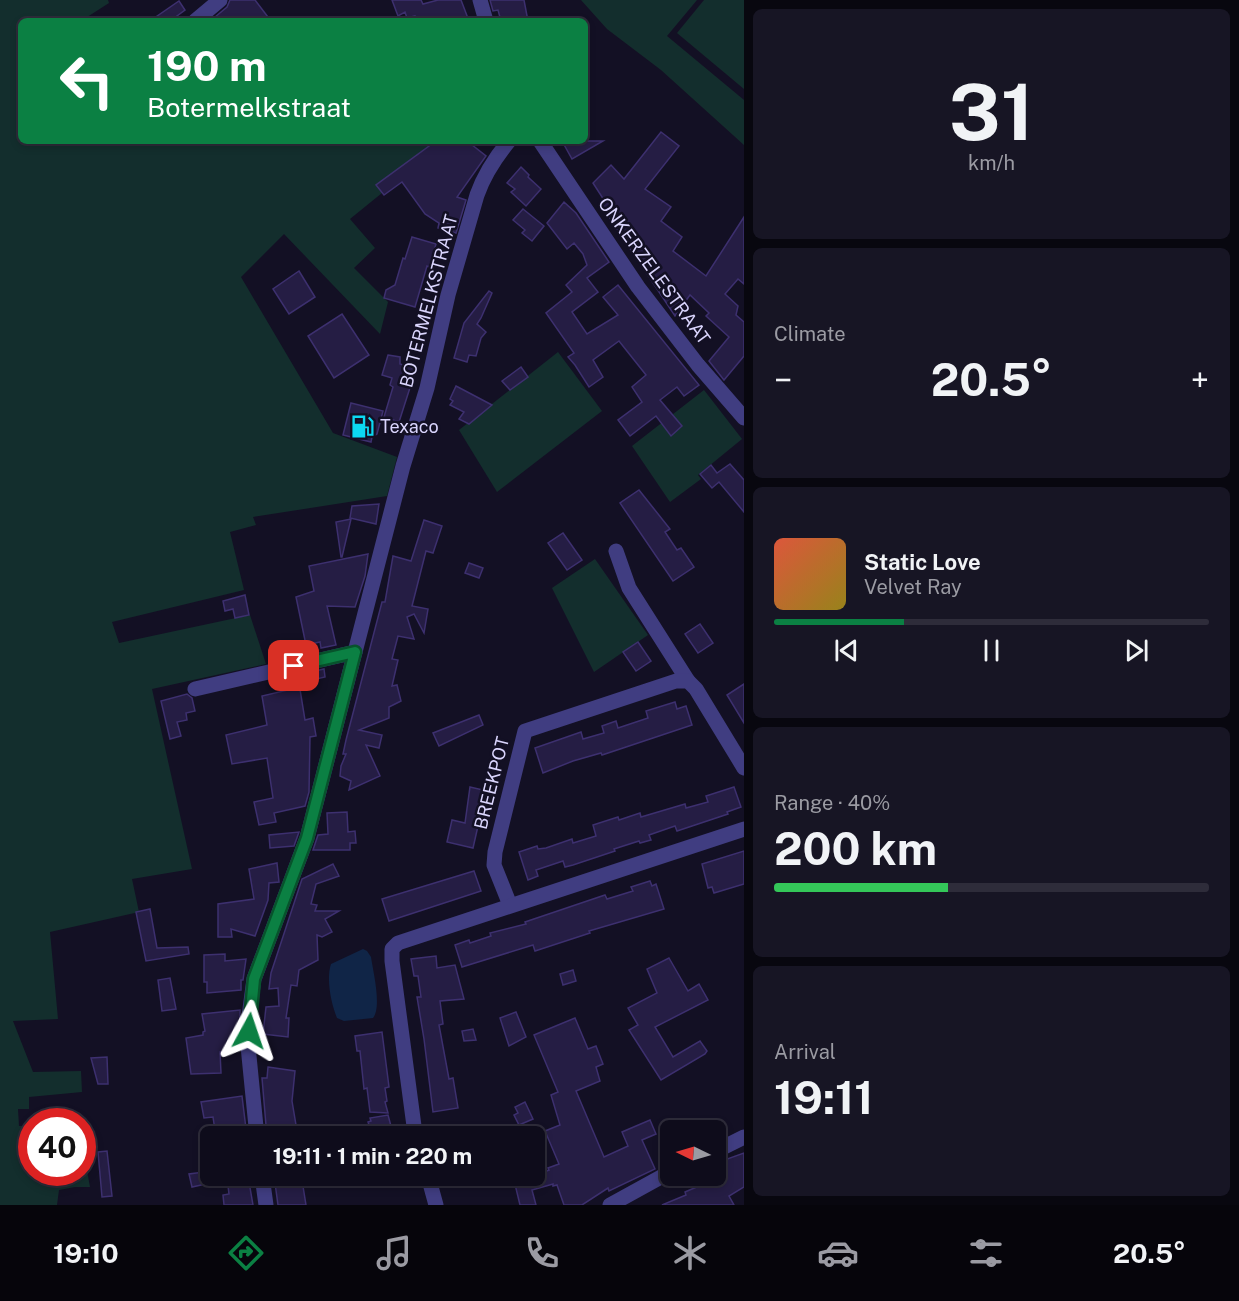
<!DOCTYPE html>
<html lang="en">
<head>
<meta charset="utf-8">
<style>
  body { margin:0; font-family:"Public Sans",sans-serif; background:#171524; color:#f1f3f6; height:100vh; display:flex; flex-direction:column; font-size:22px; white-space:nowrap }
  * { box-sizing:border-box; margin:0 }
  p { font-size:20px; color:#9b9ba3 }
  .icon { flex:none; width:33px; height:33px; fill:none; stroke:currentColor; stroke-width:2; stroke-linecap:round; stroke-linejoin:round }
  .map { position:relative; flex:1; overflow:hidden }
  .sheet { display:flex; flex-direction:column; gap:9px; padding:9px; background:#08070f; width:495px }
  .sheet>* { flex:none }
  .banner { position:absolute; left:18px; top:18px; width:570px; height:126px; border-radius:9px; box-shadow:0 3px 9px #0003,0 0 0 2px #2e2c3a; background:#0b8043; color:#fff; overflow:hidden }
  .needle { width:39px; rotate:275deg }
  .tools { position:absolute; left:660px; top:1120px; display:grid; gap:12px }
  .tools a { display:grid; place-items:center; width:66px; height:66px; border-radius:9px; background:#0e0c1b; box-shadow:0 3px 9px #0003,0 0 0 2px #2e2c3a; font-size:30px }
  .speed { position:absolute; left:18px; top:1108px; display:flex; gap:12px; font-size:30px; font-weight:700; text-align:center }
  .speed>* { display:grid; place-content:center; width:78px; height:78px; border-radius:50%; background:#0e0c1b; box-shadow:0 3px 9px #0003,0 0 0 2px #2e2c3a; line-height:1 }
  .speed .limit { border:9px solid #d22; background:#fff; color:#111 }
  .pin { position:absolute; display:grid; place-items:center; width:51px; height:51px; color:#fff; margin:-26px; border-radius:12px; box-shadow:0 3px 9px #0006 }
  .me { position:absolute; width:66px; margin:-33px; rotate:5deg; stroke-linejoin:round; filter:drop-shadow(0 0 4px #0008) }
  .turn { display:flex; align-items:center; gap:21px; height:126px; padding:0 30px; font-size:27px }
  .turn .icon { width:78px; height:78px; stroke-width:2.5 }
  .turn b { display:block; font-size:42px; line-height:51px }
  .big { font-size:45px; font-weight:700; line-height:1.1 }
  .sheet .card { flex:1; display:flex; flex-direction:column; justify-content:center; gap:9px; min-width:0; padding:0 21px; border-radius:9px; background:#171524 }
  .sheet .dial { align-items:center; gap:0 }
  .dial b { font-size:78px; line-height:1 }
  .song { display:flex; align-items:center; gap:18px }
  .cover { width:72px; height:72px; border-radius:9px; background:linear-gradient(135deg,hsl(10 70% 55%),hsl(50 70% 35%)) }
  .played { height:6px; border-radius:3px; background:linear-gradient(90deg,#0b8043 30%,#2e2c3a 30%) }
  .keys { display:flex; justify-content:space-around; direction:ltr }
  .heat { display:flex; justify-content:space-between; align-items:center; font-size:33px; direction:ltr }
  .charge { height:9px; border-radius:4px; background:linear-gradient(90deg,#34c759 40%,#2e2c3a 0) }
  .trip { position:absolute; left:200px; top:1126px; width:345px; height:60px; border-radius:9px; background:#0e0c1b; box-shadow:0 3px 9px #0003,0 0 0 2px #2e2c3a; font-weight:700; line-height:60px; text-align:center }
  .tabs { display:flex; height:96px; justify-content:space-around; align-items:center; background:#06050b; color:#9b9ba3 }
  .tabs .icon { width:42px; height:42px }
  .tabs .selected { color:#0b8043 }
  .tabs b { font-size:27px; color:#f1f3f6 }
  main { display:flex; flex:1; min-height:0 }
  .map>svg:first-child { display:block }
  .green { fill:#132e2d }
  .water { fill:#102547 }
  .building { fill:#251d44; stroke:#3d306f; stroke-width:1.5 }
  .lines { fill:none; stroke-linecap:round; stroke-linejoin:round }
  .minor { stroke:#403d81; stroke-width:15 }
  .tertiary { stroke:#403d81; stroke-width:15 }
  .route-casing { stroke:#07532c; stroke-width:15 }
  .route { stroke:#0b8043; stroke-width:10 }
  .labels { text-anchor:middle; stroke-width:5; stroke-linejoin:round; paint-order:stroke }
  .street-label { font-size:18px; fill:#dad5fd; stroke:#131024 }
  .poi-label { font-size:18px; fill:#dad5fd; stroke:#131024; text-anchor:start }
</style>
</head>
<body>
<main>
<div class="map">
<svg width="744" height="1205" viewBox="0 0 744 1205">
  <rect width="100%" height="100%" fill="#131024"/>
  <!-- green -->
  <g class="green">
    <polygon points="0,0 108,0 109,3 81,21 21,21 21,141 446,141 350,219 375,248 354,268 388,302 380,334 284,234 241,277 333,433 397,457 387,496 253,517 256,525 230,532 244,590 112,622 119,643 250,615 266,664 152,689 192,869 132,879 139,912 50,932 58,1019 13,1021 33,1072 81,1071 82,1092 29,1097 29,1109 18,1109 19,1126 29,1126 29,1137 32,1137 32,1173 82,1173 83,1149 90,1187 75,1187 59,1190 57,1205 0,1205"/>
    <polygon points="581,0 697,0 667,36 744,100 744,145 661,70 607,29"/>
    <polygon points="704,0 744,0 744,89 677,33"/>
    <polygon points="558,352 602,411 497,492 459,430"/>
    <polygon points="704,390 742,439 698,475 701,479 670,502 632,446"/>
    <polygon points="595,559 648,635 594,672 552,588"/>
  </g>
  <!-- water -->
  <path class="water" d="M363,949L367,951L371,957C373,971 382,1007 373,1018L344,1021L337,1018C331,1003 326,979 331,964Z"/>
  <!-- building -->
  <g class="building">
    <polygon points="230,0 255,0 271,21 218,21 215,17 227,7"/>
    <polygon points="392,0 421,0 423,4 438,0 461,0 469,21 417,21 415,16 407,18 405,12 398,16"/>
    <polygon points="490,0 524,0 528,21 501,21 498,10 493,11"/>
    <polygon points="179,1 185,10 170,21 150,21"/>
    <polygon points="661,132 679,146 645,189 671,207 661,221 682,237 673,251 706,276 744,217 744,284 738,279 725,294 738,306 736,315 744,322 744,356 724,380 709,361 729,337 706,316 709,313 690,295 675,316 601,205 604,200 593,183 611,165 624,179"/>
    <polygon points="436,141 467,141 486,156 457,197 466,200 456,233 438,228 439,223 425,214 402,182 384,195 376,185"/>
    <polygon points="562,141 603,141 572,159"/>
    <polygon points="521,167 529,175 528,177 541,189 526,206 511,192 515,189 507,183"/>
    <polygon points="564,202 576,213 609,262 587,278 598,292 572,312 587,334 618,315 603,297 618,285 699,385 684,396 677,387 660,400 682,426 671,436 656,416 630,436 618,420 642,402 632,387 646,375 619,341 593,360 603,377 589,387 575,365 568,357 574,353 546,313 572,292 566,285 587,265 583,254 574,243 567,249 547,223"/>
    <polygon points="523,209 544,226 532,241 522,233 525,230 513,220"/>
    <polygon points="412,237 436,244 429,267 427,266 415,307 384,298 386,290 395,285 403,258 405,259"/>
    <polygon points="299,271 315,297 289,314 273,289"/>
    <polygon points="489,291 492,293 481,318 477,324 486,332 481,338 476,356 469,355 467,362 454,358 464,323"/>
    <polygon points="342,314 369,355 334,378 308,336"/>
    <polygon points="388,355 400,357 400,364 416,369 399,422 384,417 393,387 390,385 392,378 382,375"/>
    <polygon points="521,367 528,377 510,390 502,381"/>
    <polygon points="456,386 492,405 469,424 459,419 464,412 450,405 453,401 450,399"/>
    <polygon points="351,403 383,411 377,434 372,437 371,442 343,435"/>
    <polygon points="730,464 744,480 744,512 719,482 712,488 700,474 711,465 717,473"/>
    <polygon points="639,490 670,529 665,532 677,550 681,548 694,567 673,581 620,503"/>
    <polygon points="379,504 376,524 350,518 352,506"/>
    <polygon points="351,519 342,557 341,557 336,522"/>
    <polygon points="424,520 442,526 433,553 426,551 412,606 428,609 424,633 414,614 407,617 414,639 398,636 392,659 398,660 392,686 397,685 401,701 389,707 389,718 359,730 382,735 379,748 366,745 380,776 349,790 351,781 340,776 341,766 346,754 343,754 346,740 382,602 385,602 393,556 411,561"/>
    <polygon points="563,533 582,560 567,570 548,543"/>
    <polygon points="368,554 365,576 355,607 327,606 336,645 321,648 320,642 306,645 296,597 314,591 309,566"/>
    <polygon points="469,563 483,568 479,578 465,573"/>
    <polygon points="245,595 249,615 235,618 233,609 225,611 223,601"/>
    <polygon points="700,624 713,643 698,653 685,634"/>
    <polygon points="638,642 651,661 636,671 623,652"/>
    <polygon points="324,669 325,677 299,683 305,720 313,718 316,736 310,737 309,792 305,806 274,813 276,822 259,825 254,802 273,798 267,758 232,764 226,735 267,725 262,696 288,690 285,678"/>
    <polygon points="744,684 744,723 727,695"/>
    <polygon points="187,694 192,698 195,711 186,713 187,720 177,722 181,736 170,739 161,701"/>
    <polygon points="675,702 677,709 686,706 692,725 602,755 601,753 573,761 543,773 535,748 581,732 583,739 604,733 602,726 616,721 618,728 648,718 646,711"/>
    <polygon points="479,715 483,725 439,746 433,733"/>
    <polygon points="470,787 483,790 474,825 478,826 473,848 447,842 452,820 465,823"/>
    <polygon points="734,787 741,807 727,812 728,814 677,831 675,826 649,835 651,840 640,843 639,841 614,849 615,851 573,865 565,867 563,861 536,870 538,876 528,880 519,852 537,846 538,849 546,848 572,839 573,843 596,836 593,825 618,817 619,820 640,813 641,817 685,804 686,808 708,802 706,796"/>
    <polygon points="347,812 348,832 355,831 356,843 350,843 350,850 313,850 318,835 328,834 327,813"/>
    <polygon points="299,832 294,846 270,848 269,835"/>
    <polygon points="744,851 744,884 714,893 712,887 708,888 702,864"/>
    <polygon points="277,863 279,882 269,883 268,900 255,936 231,929 232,937 218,937 218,904 254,899 249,869"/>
    <polygon points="333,864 339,876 316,884 311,904 317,905 315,911 339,911 325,919 332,932 322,937 317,935 318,960 299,970 297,986 291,985 286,1018 289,1018 288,1037 263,1034 266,1007 279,1006 278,988 269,989 271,973 302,879"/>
    <polygon points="474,871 481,891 389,921 382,899"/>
    <polygon points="650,881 652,886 656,884 664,909 589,931 590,933 535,951 533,945 462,967 455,945 469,940 470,943 491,936 490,933 526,924 525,922 605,895 607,899 633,891 631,887"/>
    <polygon points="150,909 157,948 188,947 189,954 146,961 136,912"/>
    <polygon points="225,954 225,961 246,959 243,980 241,980 241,990 207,993 207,982 204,982 204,955"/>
    <polygon points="436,956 437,968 455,965 464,999 440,1001 443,1024 439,1025 449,1079 453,1078 458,1108 433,1112 424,1039 417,997 421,997 418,976 414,976 411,959"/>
    <polygon points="669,958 688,991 699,984 708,1000 655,1027 673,1057 700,1041 707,1051 705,1054 661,1080 629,1030 638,1025 628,1008 657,993 647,969"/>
    <polygon points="573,970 576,981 563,985 560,974"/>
    <polygon points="170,978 176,1009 162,1011 158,980"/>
    <polygon points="240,1010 239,1050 220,1052 221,1073 191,1074 186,1038 203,1035 203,1032 205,1031 202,1014"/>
    <polygon points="516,1012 526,1037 509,1046 500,1018"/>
    <polygon points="575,1018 588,1049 596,1046 603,1064 596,1067 600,1081 576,1091 604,1157 628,1146 622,1132 650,1120 656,1134 642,1140 655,1169 609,1191 608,1188 582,1205 564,1205 557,1185 553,1186 553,1184 532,1190 536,1205 520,1205 513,1176 534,1176 549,1170 548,1168 559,1164 545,1131 560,1125 551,1095 558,1092 534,1035"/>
    <polygon points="473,1029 476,1040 464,1041 462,1031"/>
    <polygon points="382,1032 389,1087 385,1088 387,1101 385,1102 388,1113 370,1112 367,1088 364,1089 360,1051 357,1051 355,1036"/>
    <polygon points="107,1057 108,1084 98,1084 91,1058"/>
    <polygon points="268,1067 295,1071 292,1101 298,1137 267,1137 262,1078 267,1078"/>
    <polygon points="242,1096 247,1137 216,1137 213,1117 204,1118 201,1102"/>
    <polygon points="525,1102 533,1119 519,1125 514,1115 518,1113 515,1107"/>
    <polygon points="388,1115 394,1137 373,1137 368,1122 371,1121 370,1118"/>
    <polygon points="107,1151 112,1196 102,1197 98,1152"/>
    <polygon points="744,1153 744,1187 729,1196 734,1205 662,1205 686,1195 685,1192 706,1183 704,1176 716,1176 716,1163"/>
    <polygon points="204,1172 206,1184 192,1187 189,1174"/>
    <polygon points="237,1176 248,1176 253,1205 224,1205 223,1195 229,1194 227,1178"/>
    <polygon points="302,1180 306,1205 278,1205 275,1183"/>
  </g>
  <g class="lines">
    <!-- minor -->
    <g class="minor">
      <polyline points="195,21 220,0"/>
      <polyline points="616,551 629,588 688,681"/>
      <polyline points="195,689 355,652"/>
      <polyline points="510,905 494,865 495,852 525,731 676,681 688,681 696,689 744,768"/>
      <polyline points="417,1137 414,1126 392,961 392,949 398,943 744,829"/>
      <polyline points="428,1176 436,1205"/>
    </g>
    <!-- tertiary -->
    <g class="tertiary">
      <polyline points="480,0 486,21"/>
      <polyline points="540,141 638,287 698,365 744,418"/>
      <path d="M257,1137L248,1046L249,1016L254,979L307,838L403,466L427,388L448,295L477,195C484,175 495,158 509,141"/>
      <polyline points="716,1151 744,1137"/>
      <polyline points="262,1176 266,1205"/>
      <polyline points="610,1205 670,1172"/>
    </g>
  </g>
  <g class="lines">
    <defs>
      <polyline id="route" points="249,1031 254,979 307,838 355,652 294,666"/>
    </defs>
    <!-- route casing -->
    <use href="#route" class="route-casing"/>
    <!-- route -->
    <use href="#route" class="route"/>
  </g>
  <!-- icons -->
  <defs>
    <symbol id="fuel-bare" viewBox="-9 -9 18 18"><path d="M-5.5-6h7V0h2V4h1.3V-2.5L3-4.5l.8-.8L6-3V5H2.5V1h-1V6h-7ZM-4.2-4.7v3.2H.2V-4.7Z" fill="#0cd8f2" stroke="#131024" stroke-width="2.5" paint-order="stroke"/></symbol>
  </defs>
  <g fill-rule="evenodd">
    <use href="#fuel-bare" x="346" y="410" width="33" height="33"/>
  </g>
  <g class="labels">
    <!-- street labels -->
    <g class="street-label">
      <text transform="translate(654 271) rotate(54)" y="6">ONKERZELESTRAAT</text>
      <text transform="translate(429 301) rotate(-75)" y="6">BOTERMELKSTRAAT</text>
      <text transform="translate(492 783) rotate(-76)" y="6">BREEKPOT</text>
    </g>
    <!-- poi labels -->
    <g class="poi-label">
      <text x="380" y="433">Texaco</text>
    </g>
  </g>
</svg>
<div class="tools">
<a><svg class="needle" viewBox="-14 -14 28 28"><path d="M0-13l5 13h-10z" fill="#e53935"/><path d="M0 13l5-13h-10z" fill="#9b9ba3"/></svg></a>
</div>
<div class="speed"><div class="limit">40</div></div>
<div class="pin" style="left:294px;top:666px;background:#d93025"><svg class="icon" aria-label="arrive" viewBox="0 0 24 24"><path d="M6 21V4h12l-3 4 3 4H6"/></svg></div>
<svg class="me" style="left:249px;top:1031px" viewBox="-20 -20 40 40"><path d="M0-17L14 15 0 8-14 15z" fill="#0b8043" stroke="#fff" stroke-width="4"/></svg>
<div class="trip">19:11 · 1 min · 220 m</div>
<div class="banner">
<div class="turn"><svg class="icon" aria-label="left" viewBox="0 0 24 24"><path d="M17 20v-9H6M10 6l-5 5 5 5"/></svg><div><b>190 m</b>Botermelkstraat</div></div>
</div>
</div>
<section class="sheet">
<div class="card dial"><b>31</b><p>km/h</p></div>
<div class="card"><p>Climate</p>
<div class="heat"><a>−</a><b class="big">20.5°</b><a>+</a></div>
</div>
<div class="card">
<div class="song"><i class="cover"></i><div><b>Static Love</b><p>Velvet Ray</p></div></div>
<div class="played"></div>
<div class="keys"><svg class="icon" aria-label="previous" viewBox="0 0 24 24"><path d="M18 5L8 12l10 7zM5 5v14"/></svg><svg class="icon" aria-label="pause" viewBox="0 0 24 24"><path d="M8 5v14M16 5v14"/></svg><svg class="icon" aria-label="next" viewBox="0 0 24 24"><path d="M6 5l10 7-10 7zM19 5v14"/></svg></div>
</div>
<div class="card"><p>Range · 40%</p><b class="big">200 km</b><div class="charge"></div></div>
<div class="card"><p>Arrival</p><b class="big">19:11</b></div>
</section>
</main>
<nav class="tabs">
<b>19:10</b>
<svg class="icon selected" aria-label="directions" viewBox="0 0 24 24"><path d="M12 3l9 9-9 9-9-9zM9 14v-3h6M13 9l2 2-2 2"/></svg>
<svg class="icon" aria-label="music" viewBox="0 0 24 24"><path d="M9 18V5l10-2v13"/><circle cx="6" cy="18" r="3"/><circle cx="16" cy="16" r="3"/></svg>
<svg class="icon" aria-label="phone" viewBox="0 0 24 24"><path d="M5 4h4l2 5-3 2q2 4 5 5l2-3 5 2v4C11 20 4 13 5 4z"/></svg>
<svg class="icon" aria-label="climate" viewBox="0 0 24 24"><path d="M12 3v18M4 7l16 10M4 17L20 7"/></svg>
<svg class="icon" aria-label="car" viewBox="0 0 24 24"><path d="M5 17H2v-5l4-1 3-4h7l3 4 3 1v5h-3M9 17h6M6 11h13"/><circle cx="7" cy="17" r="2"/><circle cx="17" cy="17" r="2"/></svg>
<svg class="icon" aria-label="filters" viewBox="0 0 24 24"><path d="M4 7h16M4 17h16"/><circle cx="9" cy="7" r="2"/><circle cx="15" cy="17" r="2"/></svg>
<b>20.5°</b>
</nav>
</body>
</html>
